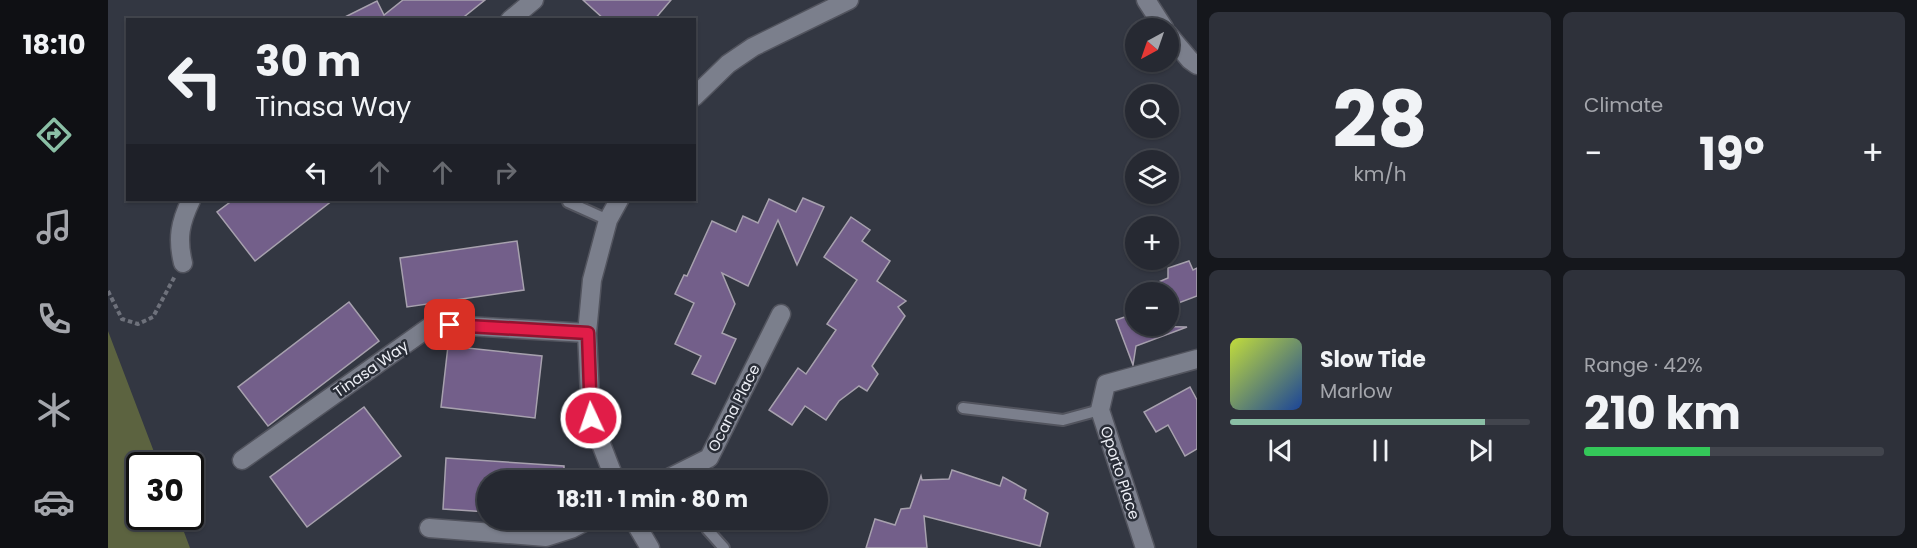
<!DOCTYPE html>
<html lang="en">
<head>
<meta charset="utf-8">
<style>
  body { margin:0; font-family:Poppins,sans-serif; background:#2e313a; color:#f1f3f6; height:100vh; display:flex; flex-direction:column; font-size:22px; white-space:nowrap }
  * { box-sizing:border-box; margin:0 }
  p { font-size:20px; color:#a4a6ac }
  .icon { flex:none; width:33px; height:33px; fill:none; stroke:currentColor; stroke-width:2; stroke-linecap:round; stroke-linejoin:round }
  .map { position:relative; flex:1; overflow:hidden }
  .sheet { display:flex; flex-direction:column; gap:12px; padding:12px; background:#15171c; width:720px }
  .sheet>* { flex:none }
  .hud { position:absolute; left:18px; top:18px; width:570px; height:183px; border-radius:0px; box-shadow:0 2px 4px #0004,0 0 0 2px #42454d; background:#262932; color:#f1f3f6; overflow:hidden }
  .needle { width:39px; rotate:220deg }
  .buttons { position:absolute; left:1017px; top:18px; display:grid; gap:12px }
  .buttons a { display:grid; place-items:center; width:54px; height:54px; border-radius:50%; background:#262932; box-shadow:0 2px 4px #0004,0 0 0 2px #42454d; font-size:30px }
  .speed { position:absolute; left:18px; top:452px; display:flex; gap:12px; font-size:30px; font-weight:700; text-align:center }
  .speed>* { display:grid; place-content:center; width:78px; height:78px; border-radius:50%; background:#262932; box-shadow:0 2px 4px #0004,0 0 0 2px #42454d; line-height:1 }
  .speed .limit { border:3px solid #111; border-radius:9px; background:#fff; color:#111 }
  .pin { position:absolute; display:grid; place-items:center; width:51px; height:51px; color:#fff; margin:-26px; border-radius:12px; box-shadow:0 3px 9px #0006 }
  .me { position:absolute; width:66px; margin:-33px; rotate:357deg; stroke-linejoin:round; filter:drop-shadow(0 0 4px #0008) }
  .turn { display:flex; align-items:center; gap:21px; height:126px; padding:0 30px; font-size:27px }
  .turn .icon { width:78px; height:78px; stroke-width:2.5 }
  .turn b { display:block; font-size:42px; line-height:51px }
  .lanes { display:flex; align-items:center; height:57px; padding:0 30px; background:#0003; justify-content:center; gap:30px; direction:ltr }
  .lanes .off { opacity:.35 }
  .big { font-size:45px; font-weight:700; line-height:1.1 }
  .sheet .tile { flex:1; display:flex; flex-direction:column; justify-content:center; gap:9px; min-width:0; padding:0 21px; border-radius:9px; background:#2e313a }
  .sheet .dial { align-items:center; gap:0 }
  .dial b { font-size:78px; line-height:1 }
  .song { display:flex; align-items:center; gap:18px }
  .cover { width:72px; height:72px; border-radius:9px; background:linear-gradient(135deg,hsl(70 70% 55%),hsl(220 70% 35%)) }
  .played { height:6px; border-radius:3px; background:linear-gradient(90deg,#8abfa5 85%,#42454d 85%) }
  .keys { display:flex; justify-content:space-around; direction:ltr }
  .heat { display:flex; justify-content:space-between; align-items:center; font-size:33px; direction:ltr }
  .charge { height:9px; border-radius:4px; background:linear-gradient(90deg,#34c759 42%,#42454d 0) }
  .sheet .tiles { flex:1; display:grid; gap:12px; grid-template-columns:repeat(2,1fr) }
  .trip { position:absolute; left:369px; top:470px; width:351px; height:60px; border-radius:30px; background:#262932; box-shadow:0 2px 4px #0004,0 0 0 2px #42454d; font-weight:700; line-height:60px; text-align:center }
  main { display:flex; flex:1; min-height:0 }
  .tabs { display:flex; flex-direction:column; width:108px; justify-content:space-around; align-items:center; background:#0f1014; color:#a4a6ac }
  .tabs .icon { width:42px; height:42px }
  .tabs .current { color:#8abfa5 }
  .tabs b { font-size:27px; color:#f1f3f6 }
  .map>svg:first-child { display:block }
  .green { fill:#5c6340 }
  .building { fill:#735f8a; stroke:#a7a1ae; stroke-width:1.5 }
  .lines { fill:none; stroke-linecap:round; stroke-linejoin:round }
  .lane-casing { stroke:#52545e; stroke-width:14 }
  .street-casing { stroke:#52545e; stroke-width:21 }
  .path { stroke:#6e717b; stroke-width:4; stroke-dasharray:4.5 3; stroke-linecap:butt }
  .lane { stroke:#7b7f8c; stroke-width:10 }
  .street { stroke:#7b7f8c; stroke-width:18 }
  .route-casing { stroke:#92132f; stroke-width:15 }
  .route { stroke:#e11d48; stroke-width:10 }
  .labels { text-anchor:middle; stroke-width:5; stroke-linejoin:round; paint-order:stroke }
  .street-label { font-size:15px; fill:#edeff6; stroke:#292d37 }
</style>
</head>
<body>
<main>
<nav class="tabs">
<b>18:10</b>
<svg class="icon current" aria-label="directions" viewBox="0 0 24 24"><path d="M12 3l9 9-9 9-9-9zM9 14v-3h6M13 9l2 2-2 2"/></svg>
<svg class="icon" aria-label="music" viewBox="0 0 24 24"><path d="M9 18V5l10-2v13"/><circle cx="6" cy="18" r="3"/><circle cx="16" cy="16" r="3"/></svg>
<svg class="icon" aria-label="phone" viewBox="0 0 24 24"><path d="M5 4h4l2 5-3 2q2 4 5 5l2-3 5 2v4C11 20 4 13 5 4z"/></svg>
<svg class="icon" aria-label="climate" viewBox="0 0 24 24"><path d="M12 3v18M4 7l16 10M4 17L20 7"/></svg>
<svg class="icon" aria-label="car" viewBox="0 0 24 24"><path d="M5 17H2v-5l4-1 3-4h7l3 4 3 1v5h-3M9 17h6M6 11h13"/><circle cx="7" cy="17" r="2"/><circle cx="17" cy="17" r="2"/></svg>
</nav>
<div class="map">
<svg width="1089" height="548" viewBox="0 0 1089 548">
  <rect width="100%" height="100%" fill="#333742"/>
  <!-- green -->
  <polygon class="green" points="0,331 51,465 32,465 32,516 70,516 82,548 0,548"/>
  <!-- building -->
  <g class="building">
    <polygon points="295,0 377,0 352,20 231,20 269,1 276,15"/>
    <polygon points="475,0 563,0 546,20 497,20"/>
    <polygon points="695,198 716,207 689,265 670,220 640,286 614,273 627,304 614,333 628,339 607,384 584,374 593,356 567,344 586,303 567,294 576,275 579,276 604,221 628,232 635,216 650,223 661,199 688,212"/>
    <polygon points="125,200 225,200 147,261 109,212"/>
    <polygon points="743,217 762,230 754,241 782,261 769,281 798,301 790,307 797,316 764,366 770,374 759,391 751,386 731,401 718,420 697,406 684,425 661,410 690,368 698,374 728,330 719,324 749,280 716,257"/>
    <polygon points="409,241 416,290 299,307 292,258"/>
    <polygon points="1081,261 1085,270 1089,268 1089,296 1060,307 1060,292 1027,292 1060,278 1060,268"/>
    <polygon points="241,302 271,341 160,426 130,387"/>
    <polygon points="1028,313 1028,326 1079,327 1028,346 1025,365 1008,320"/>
    <polygon points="340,346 434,356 427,418 333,407"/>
    <polygon points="1082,387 1089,400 1089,449 1077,456 1060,425 1048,432 1036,412"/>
    <polygon points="256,407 293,456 199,527 162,477"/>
    <polygon points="338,458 456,466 456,480 380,480 380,512 335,509"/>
    <polygon points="844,470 892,486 895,477 918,490 916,499 940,513 932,546 816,516 819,548 758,548 767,519 787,525 793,509 802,508 813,476 814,480 841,479"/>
  </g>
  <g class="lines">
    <defs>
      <g id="lane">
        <polyline points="461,200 460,202 500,220"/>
        <polyline points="855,408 955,420 992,410"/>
        <polyline points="599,529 616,548"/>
      </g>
      <g id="street">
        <polyline points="1038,0 1056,28"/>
        <polyline points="402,20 426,0"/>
        <polyline points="1060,34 1082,60 1089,65"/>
        <polyline points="586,97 620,64 645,47 741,0"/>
        <path d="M75,263C69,238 72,223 83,200"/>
        <polyline points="134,460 320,328 342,325 479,333"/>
        <polyline points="507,480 483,418 479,333 484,280 500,220 511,200"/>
        <polyline points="557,480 601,458 673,314"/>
        <polyline points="525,519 542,548"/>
        <polyline points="321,528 438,537 463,529 482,519"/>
        <polyline points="1037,548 992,410 998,384 1089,359"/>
      </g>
    </defs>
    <!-- lane casing -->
    <use href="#lane" class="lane-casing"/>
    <!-- street casing -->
    <use href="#street" class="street-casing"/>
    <!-- path -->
    <polyline class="path" points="0,291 14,319 30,324 45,317 67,276"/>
    <!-- lane -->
    <use href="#lane" class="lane"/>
    <!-- street -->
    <use href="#street" class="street"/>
  </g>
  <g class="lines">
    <defs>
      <polyline id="route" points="342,325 480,333 483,418"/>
    </defs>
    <!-- route casing -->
    <use href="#route" class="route-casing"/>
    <!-- route -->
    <use href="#route" class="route"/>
  </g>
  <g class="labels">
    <!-- street labels -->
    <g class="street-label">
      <text transform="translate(263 369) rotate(-35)" y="5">Tinasa Way</text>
      <text transform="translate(626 408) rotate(-63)" y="5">Ocana Place</text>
      <text transform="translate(1012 473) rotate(72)" y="5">Oporto Place</text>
    </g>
  </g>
</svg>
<div class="buttons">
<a><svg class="needle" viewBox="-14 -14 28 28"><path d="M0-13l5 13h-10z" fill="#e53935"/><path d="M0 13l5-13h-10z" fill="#a4a6ac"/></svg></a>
<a><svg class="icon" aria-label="search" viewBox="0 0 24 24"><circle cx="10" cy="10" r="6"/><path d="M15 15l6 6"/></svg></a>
<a><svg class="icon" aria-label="layers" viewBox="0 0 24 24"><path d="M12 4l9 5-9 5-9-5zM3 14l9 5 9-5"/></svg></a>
<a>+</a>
<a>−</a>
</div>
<div class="speed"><div class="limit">30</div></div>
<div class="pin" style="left:342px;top:325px;background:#d93025"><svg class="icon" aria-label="arrive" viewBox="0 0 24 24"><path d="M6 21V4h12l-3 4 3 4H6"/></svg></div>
<svg class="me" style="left:483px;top:418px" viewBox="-20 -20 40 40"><circle r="17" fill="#e11d48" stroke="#fff" stroke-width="3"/><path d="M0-11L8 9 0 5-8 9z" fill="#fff"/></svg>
<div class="trip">18:11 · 1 min · 80 m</div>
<div class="hud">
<div class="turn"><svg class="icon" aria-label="left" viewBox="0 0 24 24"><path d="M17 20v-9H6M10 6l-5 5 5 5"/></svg><div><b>30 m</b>Tinasa Way</div></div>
<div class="lanes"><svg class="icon" aria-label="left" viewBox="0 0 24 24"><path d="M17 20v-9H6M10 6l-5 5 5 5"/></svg><svg class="icon off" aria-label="ahead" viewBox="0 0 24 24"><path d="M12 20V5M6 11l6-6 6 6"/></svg><svg class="icon off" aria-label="ahead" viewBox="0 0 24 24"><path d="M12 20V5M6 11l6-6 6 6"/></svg><svg class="icon off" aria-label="right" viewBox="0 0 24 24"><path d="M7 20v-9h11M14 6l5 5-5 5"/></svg></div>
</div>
</div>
<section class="sheet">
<div class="tiles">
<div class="tile dial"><b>28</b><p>km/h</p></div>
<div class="tile"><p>Climate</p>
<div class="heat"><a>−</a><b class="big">19°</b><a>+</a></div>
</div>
<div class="tile">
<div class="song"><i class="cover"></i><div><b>Slow Tide</b><p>Marlow</p></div></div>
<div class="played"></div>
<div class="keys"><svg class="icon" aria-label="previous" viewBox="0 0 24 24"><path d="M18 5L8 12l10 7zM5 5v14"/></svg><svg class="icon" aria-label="pause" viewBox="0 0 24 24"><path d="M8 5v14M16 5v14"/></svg><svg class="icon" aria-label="next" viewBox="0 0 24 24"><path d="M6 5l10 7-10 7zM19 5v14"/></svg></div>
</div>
<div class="tile"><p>Range · 42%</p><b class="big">210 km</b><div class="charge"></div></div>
</div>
</section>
</main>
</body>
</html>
